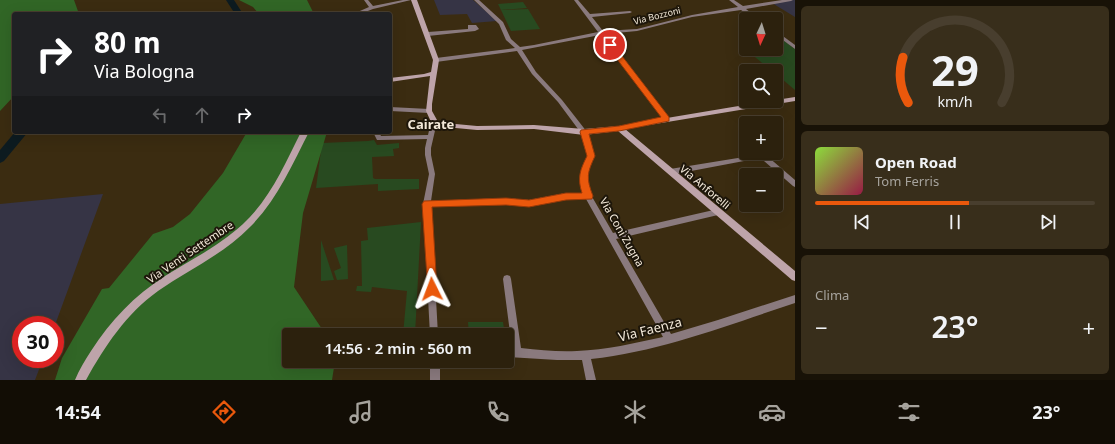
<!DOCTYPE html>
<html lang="it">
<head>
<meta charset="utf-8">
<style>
  body { margin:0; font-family:"Noto Sans",sans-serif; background:#382e1b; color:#f1f3f6; height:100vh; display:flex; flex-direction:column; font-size:15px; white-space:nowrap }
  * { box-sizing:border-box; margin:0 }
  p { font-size:13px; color:#a6a39d }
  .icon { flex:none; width:22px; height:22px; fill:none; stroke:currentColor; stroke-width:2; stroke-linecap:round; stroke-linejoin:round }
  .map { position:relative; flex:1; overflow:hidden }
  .details { display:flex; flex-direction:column; gap:6px; padding:6px; background:#181207; width:320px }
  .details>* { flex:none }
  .guide { position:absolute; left:12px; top:12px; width:380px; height:122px; border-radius:4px; box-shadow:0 4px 16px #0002,0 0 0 1px #483e2e; background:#202124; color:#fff; overflow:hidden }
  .needle { width:26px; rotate:184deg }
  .controls { position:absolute; left:739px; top:12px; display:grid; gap:8px }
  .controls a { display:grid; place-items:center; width:44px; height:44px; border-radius:4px; background:#2c210d; box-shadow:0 4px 16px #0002,0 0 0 1px #483e2e; font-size:20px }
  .speed { position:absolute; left:12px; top:316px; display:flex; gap:8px; font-size:20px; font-weight:700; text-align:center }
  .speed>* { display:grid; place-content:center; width:52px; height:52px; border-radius:50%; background:#2c210d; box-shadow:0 4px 16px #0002,0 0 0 1px #483e2e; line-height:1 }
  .speed .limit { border:6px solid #d22; background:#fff; color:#111 }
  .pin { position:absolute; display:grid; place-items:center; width:34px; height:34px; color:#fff; margin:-17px; border:2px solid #fff; border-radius:50%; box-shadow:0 1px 4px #0007 }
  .me { position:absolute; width:44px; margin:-22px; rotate:357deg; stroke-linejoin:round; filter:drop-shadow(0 0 3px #0008) }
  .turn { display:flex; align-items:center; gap:14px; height:84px; padding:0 16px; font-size:18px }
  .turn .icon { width:52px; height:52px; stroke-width:2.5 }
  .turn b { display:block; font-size:28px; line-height:34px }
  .lanes { display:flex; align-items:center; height:38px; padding:0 16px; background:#0003; justify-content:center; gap:20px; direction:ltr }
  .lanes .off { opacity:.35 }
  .big { font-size:30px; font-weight:600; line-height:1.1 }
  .details .widget { flex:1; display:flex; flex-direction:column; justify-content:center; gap:6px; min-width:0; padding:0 14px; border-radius:6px; background:#382e1b }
  .details .dial { align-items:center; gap:0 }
  .dial svg { height:104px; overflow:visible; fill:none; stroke:#483e2e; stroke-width:7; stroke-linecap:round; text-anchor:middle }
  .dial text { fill:#f1f3f6; stroke:none }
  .song { display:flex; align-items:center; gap:12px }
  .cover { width:48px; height:48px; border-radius:6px; background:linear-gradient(135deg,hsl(90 70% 55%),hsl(340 70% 35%)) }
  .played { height:4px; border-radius:2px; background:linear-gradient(90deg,#ea580c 55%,#483e2e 55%) }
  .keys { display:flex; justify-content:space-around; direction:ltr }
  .heat { display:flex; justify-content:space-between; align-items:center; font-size:22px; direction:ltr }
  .trip { position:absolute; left:282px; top:328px; width:232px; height:40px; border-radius:4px; background:#2c210d; box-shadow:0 4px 16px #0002,0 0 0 1px #483e2e; font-weight:600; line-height:40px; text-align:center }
  .menu { display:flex; height:64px; justify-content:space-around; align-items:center; background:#120d05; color:#a6a39d }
  .menu .icon { width:28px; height:28px }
  .menu .active { color:#ea580c }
  .menu b { font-size:18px; color:#f1f3f6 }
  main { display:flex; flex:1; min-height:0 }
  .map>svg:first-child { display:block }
  .industrial { fill:#363445 }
  .green { fill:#284a20 }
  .forest { fill:#316626 }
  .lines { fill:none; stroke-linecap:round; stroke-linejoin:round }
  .river { fill:#0d1b20; fill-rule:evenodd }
  .street { fill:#8a7a7e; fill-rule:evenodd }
  .secondary { fill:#bea4aa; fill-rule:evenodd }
  .route { fill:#ea580c; stroke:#983908 }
  .labels { text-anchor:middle; stroke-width:4; stroke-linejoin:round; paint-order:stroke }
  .far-street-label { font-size:9px; fill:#f3e9d9; stroke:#1d160a }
  .street-label { font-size:11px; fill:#f3e9d9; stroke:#1d160a }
  .quarter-label { font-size:13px; font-weight:bold; fill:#f3e9d9; stroke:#1d160a }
  .near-street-label { font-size:13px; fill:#f3e9d9; stroke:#1d160a }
</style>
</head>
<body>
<main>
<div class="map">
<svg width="795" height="380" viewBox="0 0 795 380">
  <rect width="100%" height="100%" fill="#3b2c11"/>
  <!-- industrial -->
  <g class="industrial">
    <polygon points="434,0 473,0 497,21 472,23 467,14 440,15"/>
    <polygon points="795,0 795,17 772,3 792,0"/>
    <polygon points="103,194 55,325 21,325 21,359 43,359 35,380 0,380 0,204"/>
  </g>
  <!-- green -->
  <g class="green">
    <polygon points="523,2 527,8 501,10 498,4"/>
    <polygon points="528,9 540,29 511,31 501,10"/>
    <polygon points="776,37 779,37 795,49 795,90 776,74 776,71 772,71 738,43 746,42 746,49 776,49"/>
    <polygon points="374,140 377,145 399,143 399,148 393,149 394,156 372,157 373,178 375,179 419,179 419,189 378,191 378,184 316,188 322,143 368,141"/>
    <polygon points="421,222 415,335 403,335 407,291 372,287 371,292 356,291 357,286 362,286 361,241 368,240 367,228"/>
    <polygon points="321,240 334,280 321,281"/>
    <polygon points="347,245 348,279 337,280 334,271 341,268 334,248"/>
    <polygon points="468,322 503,322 505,335 469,335"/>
  </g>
  <!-- forest -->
  <g class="forest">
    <polygon points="0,0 74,0 79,14 14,14 14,96 0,111"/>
    <polygon points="239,0 307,0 314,14 259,14 253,7"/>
    <polygon points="247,132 327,132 303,213 294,287 326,335 289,335 289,361 335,361 332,380 55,380 62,358 102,289 109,288 153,234 173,227 190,214 223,173"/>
  </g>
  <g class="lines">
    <!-- river -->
    <g class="river">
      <polygon points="226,0 234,0 243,14 235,14"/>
      <polygon points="15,132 28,132 4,161 0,163 0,150"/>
    </g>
    <!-- street -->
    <g class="street">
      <polygon points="364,0 368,0 373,6 403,0 411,0 373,9 360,14 353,14 369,7"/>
      <path d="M474,0H479L503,22L511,39L520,47L534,45L598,32L574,0H578L590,14L630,11L632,12L630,13L592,17L603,31L637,29L692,15L738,7L729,0H734L743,6L782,0H793L791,1L746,9L759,19H754L741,10L692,17L637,31L605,34L669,118L670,119L669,120H665L600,35L522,50L536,72L562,100L587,132L594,156L588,171V185L591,195L613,233L718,209L721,210L722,212L721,214L718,215L616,239L671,334L718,320L795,295V303C728,325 662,351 591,359L596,380H586L582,360H557L507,357V347L512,348L503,279L504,276L507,275L510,276L511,279L521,348C540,350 558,352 577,351C606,350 635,343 663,337L586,199H566L529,206L506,204L431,207L438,335H430L423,204L429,174L425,155V148L427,139L379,140H377L373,132H379L381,136L428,135L431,122L434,120H436L437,122L431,148V155L435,174L431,201L506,198L529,200L566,193H583L581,185L580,176L588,156L581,133L558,102L532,74L517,51L436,62L433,60L436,58L515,48L506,40L499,24Z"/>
      <polygon points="468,25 476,25 479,29 475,31 428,36 425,34 428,32 468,29"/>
      <polygon points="776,31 795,45 795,49 776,35"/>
      <polygon points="390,107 429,109 432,111 429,113 390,111"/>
      <polygon points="765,156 767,156 795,180 795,187 793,186 764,161 744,161 670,175 667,172 670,169 744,157"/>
      <rect x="430" y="361" width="10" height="19"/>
    </g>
    <!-- secondary -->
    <g class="secondary">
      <polygon points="411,0 417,0 439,60 432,104 432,111 437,120 445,123 477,126 534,125 584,129 619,126 768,101 776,101 776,100 795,97 795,101 625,129 795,271 795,281 792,280 618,131 584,135 534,129 477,130 445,127 432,124 426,111 430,76 390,82 390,78 424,74 431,72 433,60"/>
      <path d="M301,132H309C292,165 277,200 250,227C224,254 188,270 158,291C126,314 105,346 86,380H75C79,370 85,360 91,351C111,320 134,296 165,276C191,260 220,245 243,224C270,199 285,164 301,132Z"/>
    </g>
  </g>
  <!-- route -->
  <path class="route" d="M607,43H612L669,117V121L619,131L589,134L595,156C587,173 586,178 593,196L592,199L566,200L529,207L506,205L432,207L437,289L435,292L432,294L428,292L422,204L424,201L506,198L529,200L566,193H582C577,178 580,170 587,156L580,132L581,130L619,126L661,117L607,46Z"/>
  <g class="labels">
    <!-- far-street labels -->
    <g class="far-street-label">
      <text transform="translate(657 16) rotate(-14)" y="3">Via Bozzoni</text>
    </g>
    <!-- street labels -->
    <g class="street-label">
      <text transform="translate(705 187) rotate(40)" y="4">Via Anforelli</text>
      <text transform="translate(622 232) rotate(60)" y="4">Via Coni Zugna</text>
      <text transform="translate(190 252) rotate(-34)" y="4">Via Venti Settembre</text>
    </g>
    <!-- quarter labels -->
    <g class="quarter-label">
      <text x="431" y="129">Cairate</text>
    </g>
    <!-- near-street labels -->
    <g class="near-street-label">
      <text transform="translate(650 329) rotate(-14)" y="5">Via Faenza</text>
    </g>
  </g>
</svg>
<div class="controls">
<a><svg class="needle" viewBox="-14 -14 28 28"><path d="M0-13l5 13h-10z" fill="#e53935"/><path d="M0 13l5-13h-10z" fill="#a6a39d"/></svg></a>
<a><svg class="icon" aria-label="search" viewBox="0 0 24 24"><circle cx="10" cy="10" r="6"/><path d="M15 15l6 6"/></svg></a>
<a>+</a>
<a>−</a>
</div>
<div class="speed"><div class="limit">30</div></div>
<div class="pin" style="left:610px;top:45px;background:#d93025"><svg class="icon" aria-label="arrive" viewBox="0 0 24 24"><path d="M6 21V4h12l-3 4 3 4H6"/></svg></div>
<svg class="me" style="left:432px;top:289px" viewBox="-20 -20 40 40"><path d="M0-17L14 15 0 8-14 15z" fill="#ea580c" stroke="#fff" stroke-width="4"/></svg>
<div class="trip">14:56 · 2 min · 560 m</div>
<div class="guide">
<div class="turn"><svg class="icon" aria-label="right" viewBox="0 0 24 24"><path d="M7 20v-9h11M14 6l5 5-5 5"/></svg><div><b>80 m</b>Via Bologna</div></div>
<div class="lanes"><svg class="icon off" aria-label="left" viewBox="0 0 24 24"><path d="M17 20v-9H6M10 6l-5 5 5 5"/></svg><svg class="icon off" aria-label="ahead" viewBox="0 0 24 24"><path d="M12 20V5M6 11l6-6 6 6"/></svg><svg class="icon" aria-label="right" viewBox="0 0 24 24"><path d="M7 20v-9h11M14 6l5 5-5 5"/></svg></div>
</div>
</div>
<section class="details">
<div class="widget dial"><svg viewBox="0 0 100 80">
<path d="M14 69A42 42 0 1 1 86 69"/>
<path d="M14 69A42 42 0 0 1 10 34" stroke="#ea580c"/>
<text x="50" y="56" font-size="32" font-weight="700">29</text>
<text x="50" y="72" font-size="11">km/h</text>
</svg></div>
<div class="widget">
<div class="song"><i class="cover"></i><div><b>Open Road</b><p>Tom Ferris</p></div></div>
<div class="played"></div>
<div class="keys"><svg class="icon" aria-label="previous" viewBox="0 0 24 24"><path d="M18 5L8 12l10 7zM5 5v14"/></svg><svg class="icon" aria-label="pause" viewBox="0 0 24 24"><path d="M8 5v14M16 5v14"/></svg><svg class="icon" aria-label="next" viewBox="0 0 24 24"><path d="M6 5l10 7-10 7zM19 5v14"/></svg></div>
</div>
<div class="widget"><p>Clima</p>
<div class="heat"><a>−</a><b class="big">23°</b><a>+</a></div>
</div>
</section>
</main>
<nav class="menu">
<b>14:54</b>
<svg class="icon active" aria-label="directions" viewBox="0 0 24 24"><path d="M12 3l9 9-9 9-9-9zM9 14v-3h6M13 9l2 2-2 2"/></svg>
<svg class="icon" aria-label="music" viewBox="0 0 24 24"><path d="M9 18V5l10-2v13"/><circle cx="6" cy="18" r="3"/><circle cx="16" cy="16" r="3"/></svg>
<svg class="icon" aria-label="phone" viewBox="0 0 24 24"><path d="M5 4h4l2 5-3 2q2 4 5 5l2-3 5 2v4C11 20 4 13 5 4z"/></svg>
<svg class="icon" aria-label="climate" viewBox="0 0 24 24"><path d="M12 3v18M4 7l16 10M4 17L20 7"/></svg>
<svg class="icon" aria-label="car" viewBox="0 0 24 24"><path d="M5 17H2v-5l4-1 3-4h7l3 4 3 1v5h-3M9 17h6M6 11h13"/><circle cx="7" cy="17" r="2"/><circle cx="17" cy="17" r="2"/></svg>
<svg class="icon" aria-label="filters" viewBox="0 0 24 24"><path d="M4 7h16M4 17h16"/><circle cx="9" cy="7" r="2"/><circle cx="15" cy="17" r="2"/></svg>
<b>23°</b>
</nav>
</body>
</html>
